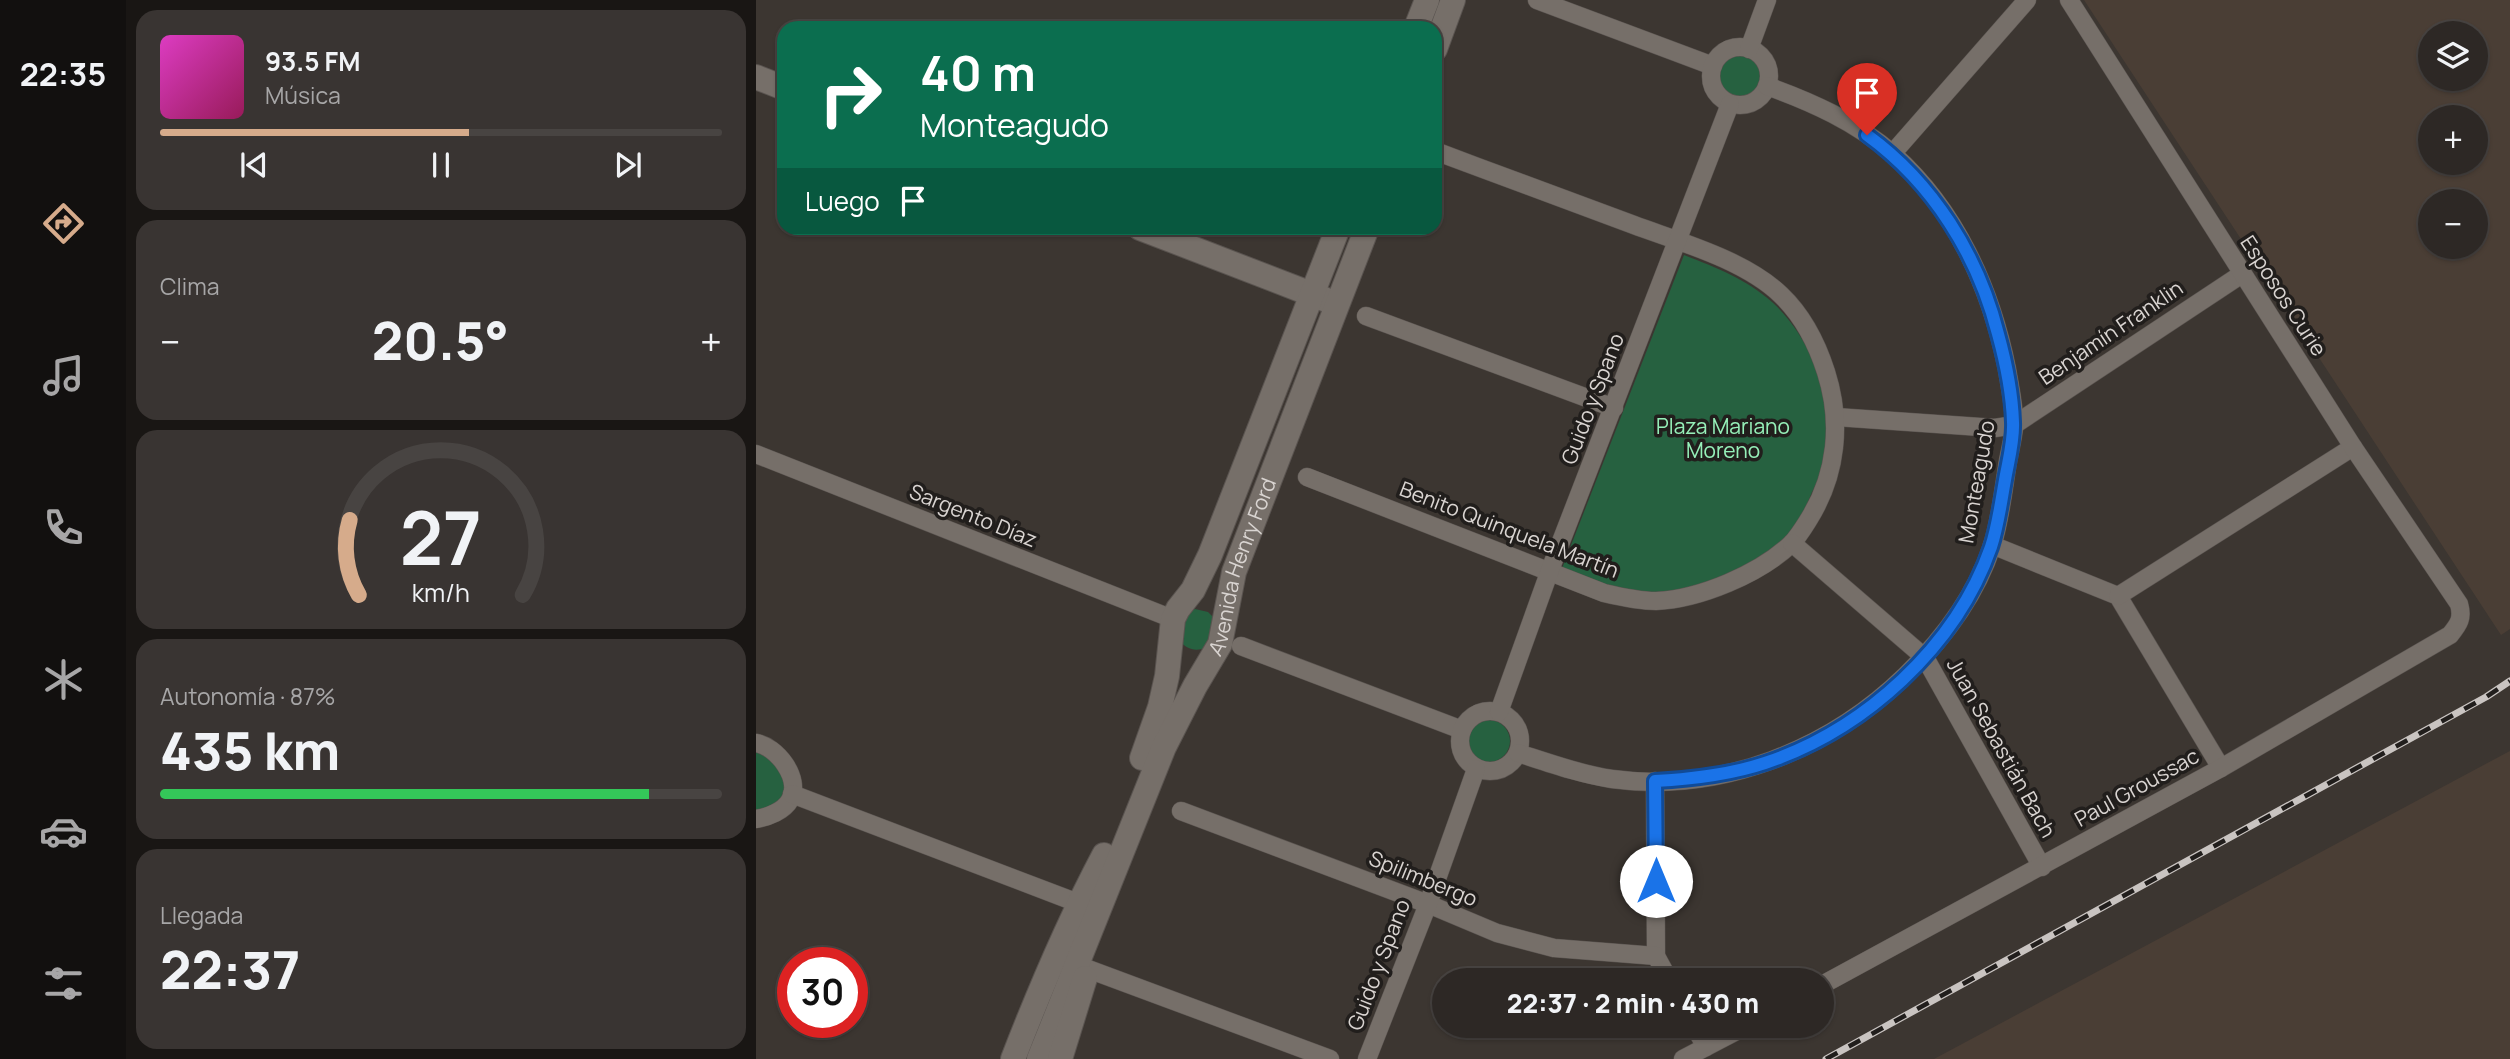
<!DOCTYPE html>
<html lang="es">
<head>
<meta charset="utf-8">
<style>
  body { margin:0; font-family:Manrope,sans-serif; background:#393432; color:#f1f3f6; height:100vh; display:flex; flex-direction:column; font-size:26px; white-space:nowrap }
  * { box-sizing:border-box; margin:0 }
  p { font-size:23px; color:#a7a6a7 }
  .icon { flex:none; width:38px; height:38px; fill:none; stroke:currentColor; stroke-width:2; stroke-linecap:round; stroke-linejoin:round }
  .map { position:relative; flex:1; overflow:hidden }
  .panel { display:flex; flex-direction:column; gap:10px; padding:10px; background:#191614; width:630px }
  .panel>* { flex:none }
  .guide { position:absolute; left:21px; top:21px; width:665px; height:214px; border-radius:21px; box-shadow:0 2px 5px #0004,0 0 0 2px #484442; background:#0b6e4f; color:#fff; overflow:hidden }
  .tools { position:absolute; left:1662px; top:21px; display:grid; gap:14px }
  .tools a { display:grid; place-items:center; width:70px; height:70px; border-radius:50%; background:#2d2825; box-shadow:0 2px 5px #0004,0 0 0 2px #484442; font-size:35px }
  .speed { position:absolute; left:21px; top:947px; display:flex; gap:14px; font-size:35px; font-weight:700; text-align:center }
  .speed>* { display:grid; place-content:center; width:91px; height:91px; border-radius:50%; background:#2d2825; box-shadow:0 2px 5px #0004,0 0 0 2px #484442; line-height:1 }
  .speed .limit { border:10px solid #d22; background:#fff; color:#111 }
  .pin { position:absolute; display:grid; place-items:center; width:60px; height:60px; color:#fff; margin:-72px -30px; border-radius:50% 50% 50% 0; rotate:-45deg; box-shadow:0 0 7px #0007 }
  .pin .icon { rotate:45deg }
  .me { position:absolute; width:77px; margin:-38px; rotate:0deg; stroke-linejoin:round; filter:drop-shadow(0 0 5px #0008) }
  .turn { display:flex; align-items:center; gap:24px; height:147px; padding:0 28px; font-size:32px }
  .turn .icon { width:91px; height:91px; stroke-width:2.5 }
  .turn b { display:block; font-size:49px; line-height:60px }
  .then { display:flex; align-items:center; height:66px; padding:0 28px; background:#0003; gap:14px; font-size:26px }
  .big { font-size:52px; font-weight:800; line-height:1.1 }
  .panel .card { flex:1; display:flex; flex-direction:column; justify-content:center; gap:10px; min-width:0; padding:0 24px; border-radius:21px; background:#393432 }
  .panel .dial { align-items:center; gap:0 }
  .dial svg { height:182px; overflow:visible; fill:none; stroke:#484442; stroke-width:7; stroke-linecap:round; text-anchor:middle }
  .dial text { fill:#f1f3f6; stroke:none }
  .song { display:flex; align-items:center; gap:21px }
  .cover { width:84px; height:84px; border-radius:10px; background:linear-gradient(135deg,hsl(310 70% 55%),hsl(330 70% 35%)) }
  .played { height:7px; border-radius:4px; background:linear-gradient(90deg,#d6ab8b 55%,#484442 55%) }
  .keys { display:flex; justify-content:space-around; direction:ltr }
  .heat { display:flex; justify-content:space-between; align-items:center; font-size:38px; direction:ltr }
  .charge { height:10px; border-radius:5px; background:linear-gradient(90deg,#34c759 87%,#484442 0) }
  .trip { position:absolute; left:676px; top:968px; width:402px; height:70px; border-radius:35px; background:#2d2825; box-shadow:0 2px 5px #0004,0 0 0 2px #484442; font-weight:800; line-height:70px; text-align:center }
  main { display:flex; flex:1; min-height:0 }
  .menu { display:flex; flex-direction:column; width:126px; justify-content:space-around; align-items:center; background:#12100f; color:#a7a6a7 }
  .menu .icon { width:49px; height:49px }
  .menu .active { color:#d6ab8b }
  .menu b { font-size:32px; color:#f1f3f6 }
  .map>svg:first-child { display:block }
  .built { fill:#4a3e35; fill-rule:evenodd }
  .green { fill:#266140 }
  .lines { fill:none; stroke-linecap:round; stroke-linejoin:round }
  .street-casing { stroke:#5a5450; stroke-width:19 }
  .secondary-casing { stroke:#5a5450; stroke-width:26 }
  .street { stroke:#766f69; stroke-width:18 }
  .secondary { stroke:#766f69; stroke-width:24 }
  .rail-casing { stroke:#c9c4c1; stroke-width:7 }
  .rail { stroke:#211e1c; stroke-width:4.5; stroke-dasharray:13; stroke-linecap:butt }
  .route-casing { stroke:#114b97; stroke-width:18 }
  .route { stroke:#1a73e8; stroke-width:12 }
  .labels { text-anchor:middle; stroke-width:7; stroke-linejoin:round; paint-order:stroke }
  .street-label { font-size:21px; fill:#d9d4d1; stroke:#211e1c }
  .park-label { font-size:21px; fill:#96f0b9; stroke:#211e1c }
</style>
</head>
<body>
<main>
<nav class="menu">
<b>22:35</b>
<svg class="icon active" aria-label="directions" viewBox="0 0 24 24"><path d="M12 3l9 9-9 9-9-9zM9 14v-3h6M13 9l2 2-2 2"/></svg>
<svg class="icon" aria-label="music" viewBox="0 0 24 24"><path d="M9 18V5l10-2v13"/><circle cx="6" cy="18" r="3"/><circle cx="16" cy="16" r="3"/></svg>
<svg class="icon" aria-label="phone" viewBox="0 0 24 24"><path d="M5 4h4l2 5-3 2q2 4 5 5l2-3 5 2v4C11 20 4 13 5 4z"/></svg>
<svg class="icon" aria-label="climate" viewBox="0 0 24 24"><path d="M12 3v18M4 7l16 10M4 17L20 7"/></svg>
<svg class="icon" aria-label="car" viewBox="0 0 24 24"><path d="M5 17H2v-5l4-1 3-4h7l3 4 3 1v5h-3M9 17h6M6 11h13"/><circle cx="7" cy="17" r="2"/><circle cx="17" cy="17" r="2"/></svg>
<svg class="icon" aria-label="filters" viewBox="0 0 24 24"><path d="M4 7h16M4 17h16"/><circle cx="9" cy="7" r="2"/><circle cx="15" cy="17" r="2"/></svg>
</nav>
<section class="panel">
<div class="card">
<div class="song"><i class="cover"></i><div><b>93.5 FM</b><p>Música</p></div></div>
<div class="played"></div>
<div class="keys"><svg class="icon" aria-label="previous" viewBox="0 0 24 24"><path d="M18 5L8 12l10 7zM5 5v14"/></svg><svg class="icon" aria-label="pause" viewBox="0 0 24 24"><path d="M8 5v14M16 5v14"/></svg><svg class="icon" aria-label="next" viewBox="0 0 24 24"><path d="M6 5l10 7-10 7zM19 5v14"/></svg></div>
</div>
<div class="card"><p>Clima</p>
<div class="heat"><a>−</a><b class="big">20.5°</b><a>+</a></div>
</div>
<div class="card dial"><svg viewBox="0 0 100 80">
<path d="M14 69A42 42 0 1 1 86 69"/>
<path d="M14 69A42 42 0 0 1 10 36" stroke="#d6ab8b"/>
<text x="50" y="56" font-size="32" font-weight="700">27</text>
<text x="50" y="72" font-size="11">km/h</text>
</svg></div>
<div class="card"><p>Autonomía · 87%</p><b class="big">435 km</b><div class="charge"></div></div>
<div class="card"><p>Llegada</p><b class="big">22:37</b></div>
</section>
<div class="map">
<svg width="1754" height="1059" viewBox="0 0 1754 1059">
  <rect width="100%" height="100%" fill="#3c3631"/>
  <!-- built -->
  <g class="built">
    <path d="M1328,0H1754V629L1745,635ZM1675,33H1720V79H1675ZM1675,117H1720V163H1675ZM1675,201H1720V247H1675Z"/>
    <polygon points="1754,751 1754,1059 1178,1059 1752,752"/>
  </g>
  <!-- green -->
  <g class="green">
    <circle cx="983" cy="76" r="21"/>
    <path d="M928,255C961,268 990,279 1016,302C1059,341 1083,411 1066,468C1064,478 1058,487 1054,497C1047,513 1039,529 1027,542C1009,561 974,580 949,587C936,592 895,596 881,596C865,595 823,577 805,571Z"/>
    <path d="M439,609L452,612L457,617L452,647C440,652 431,650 423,640L433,611Z"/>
    <circle cx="733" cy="741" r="21"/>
    <path d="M0,749C21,765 35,774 25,802L0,812Z"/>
  </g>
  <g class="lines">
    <defs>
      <g id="street">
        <polyline points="781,0 957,66"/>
        <circle cx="984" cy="76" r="29"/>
        <polyline points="993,49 1011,0"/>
        <polyline points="1136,154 1271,0"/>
        <polyline points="610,316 858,408"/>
        <polyline points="1080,417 1239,428 1258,425 1486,274"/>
        <polyline points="0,454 417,619"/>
        <path d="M551,477L848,593C865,597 883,601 900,601C944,599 1003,574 1035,544C1042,537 1048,527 1053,519C1081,474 1086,422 1070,372C1061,344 1046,315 1025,295C989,260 924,242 878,225C811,200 745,176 679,151"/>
        <polyline points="1036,543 1160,650 1172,663 1286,867"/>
        <polyline points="1236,545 1362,596 1465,768"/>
        <polyline points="1362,596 1597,447"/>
        <polyline points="485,646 706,730"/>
        <circle cx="734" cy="741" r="30"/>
        <polyline points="743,712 794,570 974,104"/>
        <path d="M0,743C20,746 46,778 34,800C28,811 12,817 0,819"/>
        <path d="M762,753C793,763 824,774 856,779C965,794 1074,749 1150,675C1187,639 1220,595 1236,546C1244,521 1247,493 1251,467C1253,453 1257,440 1258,427C1259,408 1254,388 1251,369C1235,289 1200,210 1137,154C1100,122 1056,102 1011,86"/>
        <polyline points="899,781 900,956 913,980"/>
        <polyline points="36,794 322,903"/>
        <polyline points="425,811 672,904 741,933 798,948 900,956"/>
        <polyline points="332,969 574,1059"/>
        <path d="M1066,985L1465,768L1694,635C1703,624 1707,618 1703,604L1597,447L1313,0"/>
        <polyline points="938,1026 950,1047"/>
        <polyline points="611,1059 672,904 720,769"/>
        <polyline points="927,1059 990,1026"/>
      </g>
      <g id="secondary">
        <polyline points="660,28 671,0"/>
        <polyline points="679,49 697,0"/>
        <polyline points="0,77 28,88"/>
        <polyline points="384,228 568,299"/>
        <polyline points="386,758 404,707 411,676 417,619 422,609 437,590 454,555 582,228"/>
        <path d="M257,1059C284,989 313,921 348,855"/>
        <path id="s1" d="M283,1059L408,747L439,686L464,644L478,572L611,228"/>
        <polyline points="304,1059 329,978"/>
      </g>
    </defs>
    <!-- street casing -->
    <use href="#street" class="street-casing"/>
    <!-- secondary casing -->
    <use href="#secondary" class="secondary-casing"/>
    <!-- street -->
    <use href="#street" class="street"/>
    <!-- secondary -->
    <use href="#secondary" class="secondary"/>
    <defs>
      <polyline id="rail" points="1070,1059 1730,697 1754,681"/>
    </defs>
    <!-- rail casing -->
    <use href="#rail" class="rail-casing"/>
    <!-- rail -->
    <use href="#rail" class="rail"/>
  </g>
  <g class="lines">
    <defs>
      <path id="route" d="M900,881L899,781C937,779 973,775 1009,763C1108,730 1200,647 1235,547C1242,526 1245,502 1249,480C1252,462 1258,441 1257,422C1256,392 1250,363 1242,334C1222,255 1177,183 1111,135"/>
    </defs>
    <!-- route casing -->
    <use href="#route" class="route-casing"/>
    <!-- route -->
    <use href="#route" class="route"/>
  </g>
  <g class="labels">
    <!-- street labels -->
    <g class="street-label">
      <text transform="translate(1527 296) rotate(57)" y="7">Esposos Curie</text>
      <text transform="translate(1355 333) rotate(-34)" y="7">Benjamín Franklin</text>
      <text transform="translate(837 399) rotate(-69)" y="7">Guido y Spano</text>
      <text transform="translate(1221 482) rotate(-80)" y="7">Monteagudo</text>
      <text transform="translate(217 516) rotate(22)" y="7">Sargento Díaz</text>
      <text transform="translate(753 530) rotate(21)" y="7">Benito Quinquela Martín</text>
      <text dy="7" stroke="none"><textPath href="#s1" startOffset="534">Avenida Henry Ford</textPath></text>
      <text transform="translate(1245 748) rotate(61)" y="7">Juan Sebastián Bach</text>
      <text transform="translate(1381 788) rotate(-29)" y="7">Paul Groussac</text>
      <text transform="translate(667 879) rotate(22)" y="7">Spilimbergo</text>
      <text transform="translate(623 965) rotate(-69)" y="7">Guido y Spano</text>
    </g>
    <!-- park labels -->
    <g class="park-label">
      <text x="967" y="434">Plaza Mariano<tspan x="967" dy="24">Moreno</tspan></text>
    </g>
  </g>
</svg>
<div class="tools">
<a><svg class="icon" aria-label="layers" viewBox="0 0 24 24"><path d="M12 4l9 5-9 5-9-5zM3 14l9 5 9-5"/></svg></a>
<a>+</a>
<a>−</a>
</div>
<div class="speed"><div class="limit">30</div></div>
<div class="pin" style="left:1111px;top:135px;background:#d93025"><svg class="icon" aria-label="arrive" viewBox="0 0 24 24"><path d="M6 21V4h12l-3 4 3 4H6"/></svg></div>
<svg class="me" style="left:900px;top:881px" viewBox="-20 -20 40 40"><circle r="19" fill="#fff"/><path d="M0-13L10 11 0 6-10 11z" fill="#1a73e8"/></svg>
<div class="trip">22:37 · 2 min · 430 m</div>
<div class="guide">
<div class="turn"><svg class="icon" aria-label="right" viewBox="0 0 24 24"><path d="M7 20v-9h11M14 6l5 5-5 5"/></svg><div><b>40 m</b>Monteagudo</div></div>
<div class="then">Luego<svg class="icon" aria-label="arrive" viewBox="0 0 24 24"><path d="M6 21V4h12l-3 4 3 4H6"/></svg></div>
</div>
</div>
</main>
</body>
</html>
